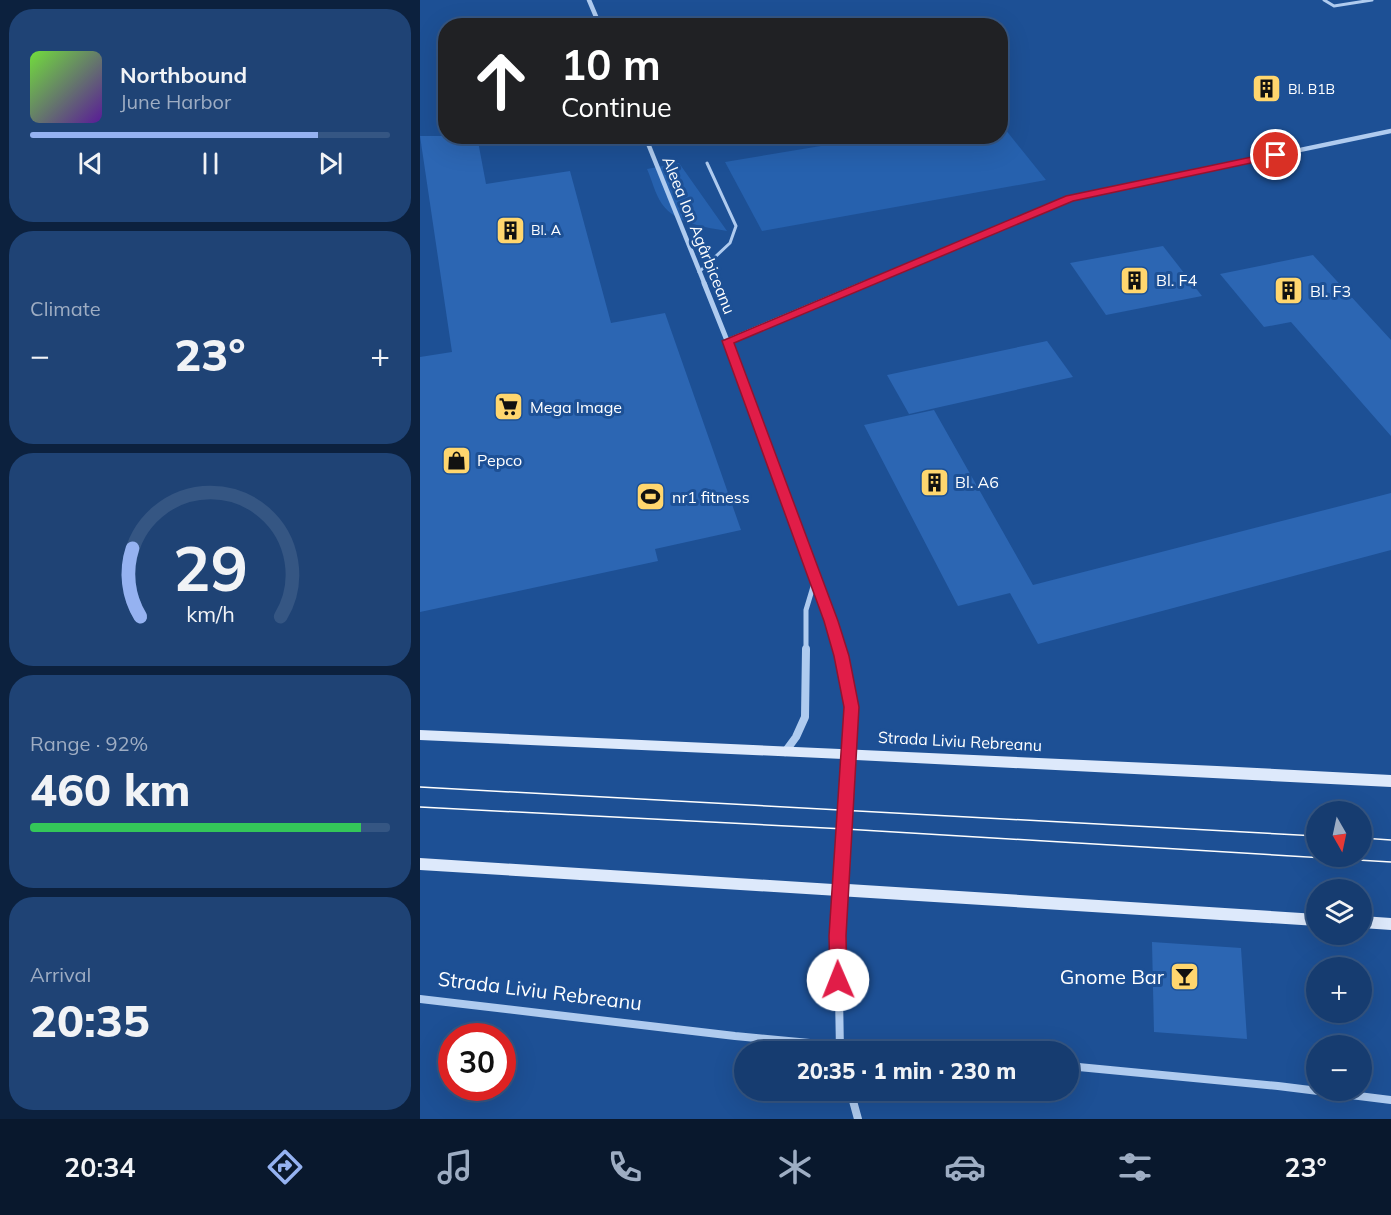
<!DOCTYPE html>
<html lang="en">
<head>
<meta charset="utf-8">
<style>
  body { margin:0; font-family:Mulish,sans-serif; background:#1f4375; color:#f1f3f6; height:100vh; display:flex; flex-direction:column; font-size:22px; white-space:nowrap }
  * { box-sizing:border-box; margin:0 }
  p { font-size:20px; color:#9eadc3 }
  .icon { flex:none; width:33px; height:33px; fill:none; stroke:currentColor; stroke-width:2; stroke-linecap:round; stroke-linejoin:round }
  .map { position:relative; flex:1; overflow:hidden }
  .drawer { display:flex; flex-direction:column; gap:9px; padding:9px; background:#0c213e; width:420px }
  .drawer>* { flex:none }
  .hud { position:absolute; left:18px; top:18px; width:570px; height:126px; border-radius:24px; box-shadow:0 6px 24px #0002,0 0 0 2px #355683; background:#202124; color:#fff; overflow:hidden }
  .needle { width:39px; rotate:171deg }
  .controls { position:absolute; left:886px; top:801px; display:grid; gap:12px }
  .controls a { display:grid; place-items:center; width:66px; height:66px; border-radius:50%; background:#163c70; box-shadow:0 6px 24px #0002,0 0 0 2px #355683; font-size:30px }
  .speed { position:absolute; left:18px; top:1023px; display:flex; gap:12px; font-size:30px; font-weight:700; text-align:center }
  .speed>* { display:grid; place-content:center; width:78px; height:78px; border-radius:50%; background:#163c70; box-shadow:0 6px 24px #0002,0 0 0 2px #355683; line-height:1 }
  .speed .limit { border:9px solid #d22; background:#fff; color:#111 }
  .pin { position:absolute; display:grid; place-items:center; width:51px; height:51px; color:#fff; margin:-26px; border:3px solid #fff; border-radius:50%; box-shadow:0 2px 6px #0007 }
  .me { position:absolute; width:66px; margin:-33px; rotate:359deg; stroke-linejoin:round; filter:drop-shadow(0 0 4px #0008) }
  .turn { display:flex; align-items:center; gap:21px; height:126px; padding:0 24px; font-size:27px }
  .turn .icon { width:78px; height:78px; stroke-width:2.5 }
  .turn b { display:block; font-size:42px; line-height:51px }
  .big { font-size:45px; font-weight:800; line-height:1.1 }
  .drawer .card { flex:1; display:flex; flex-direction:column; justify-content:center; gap:9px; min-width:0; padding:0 21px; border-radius:24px; background:#1f4375 }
  .drawer .dial { align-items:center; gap:0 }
  .dial svg { height:156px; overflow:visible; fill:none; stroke:#355683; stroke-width:7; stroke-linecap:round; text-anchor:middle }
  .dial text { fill:#f1f3f6; stroke:none }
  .song { display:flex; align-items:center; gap:18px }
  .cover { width:72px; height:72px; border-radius:9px; background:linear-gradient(135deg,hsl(100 70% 55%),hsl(270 70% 35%)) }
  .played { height:6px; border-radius:3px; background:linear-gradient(90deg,#95b2f1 80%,#355683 80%) }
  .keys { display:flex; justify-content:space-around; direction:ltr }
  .heat { display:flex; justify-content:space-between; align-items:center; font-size:33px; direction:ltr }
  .charge { height:9px; border-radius:4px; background:linear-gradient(90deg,#34c759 92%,#355683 0) }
  .trip { position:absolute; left:314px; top:1041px; width:345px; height:60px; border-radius:30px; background:#163c70; box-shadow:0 6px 24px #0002,0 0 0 2px #355683; font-weight:800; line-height:60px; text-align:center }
  .dock { display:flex; height:96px; justify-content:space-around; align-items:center; background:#09182d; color:#9eadc3 }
  .dock .icon { width:42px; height:42px }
  .dock .selected { color:#95b2f1 }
  .dock b { font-size:27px; color:#f1f3f6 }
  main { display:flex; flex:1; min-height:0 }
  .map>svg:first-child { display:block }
  .green { fill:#2661ae }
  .building { fill:#2c66b3 }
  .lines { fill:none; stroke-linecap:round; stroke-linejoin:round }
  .lane { stroke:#afcbef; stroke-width:3 }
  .street-far2 { stroke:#afcbef; stroke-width:4.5 }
  .street-far1 { stroke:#afcbef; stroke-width:5 }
  .street { stroke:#afcbef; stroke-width:8 }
  .secondary { fill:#dde9fb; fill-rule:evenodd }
  .tram { stroke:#fff; stroke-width:1.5 }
  .route { fill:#e11d48; stroke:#92132f; stroke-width:1.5 }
  .labels { text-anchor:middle; stroke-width:6; stroke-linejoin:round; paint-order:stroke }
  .far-poi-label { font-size:14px; fill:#fff; stroke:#1d5095; text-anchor:start }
  .street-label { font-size:16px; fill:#fff; stroke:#1d5095 }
  .poi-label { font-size:16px; fill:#fff; stroke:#1d5095; text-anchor:start }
  .near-poi-label { font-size:20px; fill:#fff; stroke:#1d5095; text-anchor:end }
  .near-street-label { font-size:20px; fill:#fff; stroke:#1d5095 }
</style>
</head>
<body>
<main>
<section class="drawer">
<div class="card">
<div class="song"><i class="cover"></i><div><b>Northbound</b><p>June Harbor</p></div></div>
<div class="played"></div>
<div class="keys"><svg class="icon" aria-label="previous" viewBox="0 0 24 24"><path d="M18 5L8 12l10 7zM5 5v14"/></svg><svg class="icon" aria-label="pause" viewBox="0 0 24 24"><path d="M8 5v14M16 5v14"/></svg><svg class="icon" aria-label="next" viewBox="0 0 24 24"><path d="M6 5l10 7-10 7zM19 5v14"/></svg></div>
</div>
<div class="card"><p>Climate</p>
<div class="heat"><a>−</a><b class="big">23°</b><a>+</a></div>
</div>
<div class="card dial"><svg viewBox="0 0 100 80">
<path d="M14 69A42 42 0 1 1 86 69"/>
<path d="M14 69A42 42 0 0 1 10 34" stroke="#95b2f1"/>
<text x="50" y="56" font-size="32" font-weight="700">29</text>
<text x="50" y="72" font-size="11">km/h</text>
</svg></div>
<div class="card"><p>Range · 92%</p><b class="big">460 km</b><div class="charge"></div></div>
<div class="card"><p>Arrival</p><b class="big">20:35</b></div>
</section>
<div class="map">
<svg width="971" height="1119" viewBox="0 0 971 1119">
  <rect width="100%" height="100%" fill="#1d5095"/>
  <!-- green -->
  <g class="green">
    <polygon points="581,124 626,180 342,231 305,162 455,137 580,136"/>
    <path d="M259,163L307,231C285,227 256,224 242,204C235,194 232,180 227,169Z"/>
  </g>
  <!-- building -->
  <g class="building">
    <polygon points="0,136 57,136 66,184 150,171 191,323 245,313 321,530 235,549 238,561 0,612 0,357 32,352"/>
    <polygon points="743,246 782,296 686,315 650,263"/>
    <polygon points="893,255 971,340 971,436 871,322 844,327 800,274"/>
    <polygon points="627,341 653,377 489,414 467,375"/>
    <polygon points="514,410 613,585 971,493 971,550 618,644 590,593 538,606 444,425"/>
    <polygon points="732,942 821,948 827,1039 734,1032"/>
  </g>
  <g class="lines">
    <!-- lane -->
    <g class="lane">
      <polyline points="904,0 914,6 952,0"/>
      <polyline points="279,272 310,243 316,226 287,163"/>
    </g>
    <!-- street-far2 -->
    <g class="street-far2">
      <polyline points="169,0 180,26"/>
      <polyline points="225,136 285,285"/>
      <polyline points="441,285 650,198 971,131"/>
    </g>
    <!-- street-far1 -->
    <g class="street-far1">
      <polyline points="284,283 324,383 420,650"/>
      <polyline points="307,341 445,283"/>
      <polyline points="386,650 386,610 395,580"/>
    </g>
    <!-- street -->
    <g class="street">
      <polyline points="420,649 432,707 430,755"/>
      <polyline points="365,752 376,737 385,717 386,649"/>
      <polyline points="420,891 418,936 420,1052"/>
      <polyline points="0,999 315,1036 486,1052"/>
      <polyline points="648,1066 858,1086 971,1100"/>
      <polyline points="430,1090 438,1119"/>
    </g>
    <!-- secondary -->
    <g class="secondary">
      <polygon points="0,730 797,766 971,775 971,787 436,760 428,884 897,914 897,926 0,870 0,858 413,884 423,759 0,740"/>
      <polygon points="942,916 971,918 971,930 942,928"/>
    </g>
    <!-- tram -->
    <g class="tram">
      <polyline points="0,787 897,836"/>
      <polyline points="0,807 425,829 971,862"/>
      <polyline points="942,838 971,840"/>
    </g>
  </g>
  <!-- route -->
  <polygon class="route" points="856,152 859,153 859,157 653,201 314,343 418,621 429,656 439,707 426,936 427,980 424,985 418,988 412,985 410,980 409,936 424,707 414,656 404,621 302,341 646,196"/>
  <!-- icons -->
  <defs>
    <symbol id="building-square" viewBox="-11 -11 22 22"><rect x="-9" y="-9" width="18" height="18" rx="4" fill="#ffd66e" stroke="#1d5095"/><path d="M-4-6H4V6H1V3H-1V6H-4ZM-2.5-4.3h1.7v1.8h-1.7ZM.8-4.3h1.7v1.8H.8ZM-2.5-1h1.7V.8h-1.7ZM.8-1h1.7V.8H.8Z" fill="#111"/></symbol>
    <symbol id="supermarket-square" viewBox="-11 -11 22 22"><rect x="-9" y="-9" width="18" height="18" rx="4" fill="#ffd66e" stroke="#1d5095"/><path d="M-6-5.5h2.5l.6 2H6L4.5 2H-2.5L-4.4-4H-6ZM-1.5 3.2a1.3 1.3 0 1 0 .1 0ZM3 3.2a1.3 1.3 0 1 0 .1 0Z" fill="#111"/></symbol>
    <symbol id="shop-square" viewBox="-11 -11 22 22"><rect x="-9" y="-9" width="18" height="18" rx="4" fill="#ffd66e" stroke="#1d5095"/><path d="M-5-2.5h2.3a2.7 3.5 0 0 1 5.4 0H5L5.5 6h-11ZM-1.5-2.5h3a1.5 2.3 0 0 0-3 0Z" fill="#111"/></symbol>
    <symbol id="stadium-square" viewBox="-11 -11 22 22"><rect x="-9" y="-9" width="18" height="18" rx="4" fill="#ffd66e" stroke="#1d5095"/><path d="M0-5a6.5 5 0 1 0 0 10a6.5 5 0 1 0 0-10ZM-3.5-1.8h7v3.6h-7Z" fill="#111"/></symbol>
    <symbol id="bar-square" viewBox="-11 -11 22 22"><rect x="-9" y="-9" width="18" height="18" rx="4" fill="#ffd66e" stroke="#1d5095"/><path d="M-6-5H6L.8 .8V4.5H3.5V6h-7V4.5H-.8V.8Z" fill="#111"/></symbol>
  </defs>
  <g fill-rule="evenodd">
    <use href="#building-square" x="830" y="72" width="33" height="33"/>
    <use href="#building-square" x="74" y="214" width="33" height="33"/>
    <use href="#building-square" x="698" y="264" width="33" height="33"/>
    <use href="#building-square" x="852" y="274" width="33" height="33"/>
    <use href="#supermarket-square" x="72" y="390" width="33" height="33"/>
    <use href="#shop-square" x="20" y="444" width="33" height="33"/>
    <use href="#building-square" x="498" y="466" width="33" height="33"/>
    <use href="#stadium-square" x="214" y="480" width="33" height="33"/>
    <use href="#bar-square" x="748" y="960" width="33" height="33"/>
  </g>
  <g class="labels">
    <!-- far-poi labels -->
    <g class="far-poi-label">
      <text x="868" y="94">Bl. B1B</text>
      <text x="111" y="235">Bl. A</text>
    </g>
    <!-- street labels -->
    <g class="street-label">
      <text transform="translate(279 235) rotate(68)" y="6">Aleea Ion Agârbiceanu</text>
      <text transform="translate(540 741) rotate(3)" y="6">Strada Liviu Rebreanu</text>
    </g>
    <!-- poi labels -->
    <g class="poi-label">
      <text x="736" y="286">Bl. F4</text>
      <text x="890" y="297">Bl. F3</text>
      <text x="110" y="413">Mega Image</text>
      <text x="57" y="466">Pepco</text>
      <text x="535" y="488">Bl. A6</text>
      <text x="252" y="503">nr1 fitness</text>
    </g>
    <!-- near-poi labels -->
    <g class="near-poi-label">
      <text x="744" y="984">Gnome Bar</text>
    </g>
    <!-- near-street labels -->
    <g class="near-street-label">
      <text transform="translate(120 991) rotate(7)" y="7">Strada Liviu Rebreanu</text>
    </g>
  </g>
</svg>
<div class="controls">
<a><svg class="needle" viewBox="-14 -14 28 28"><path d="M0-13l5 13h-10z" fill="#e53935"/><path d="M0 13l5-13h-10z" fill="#9eadc3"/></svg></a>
<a><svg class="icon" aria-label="layers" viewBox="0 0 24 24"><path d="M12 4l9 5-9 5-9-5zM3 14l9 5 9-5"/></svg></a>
<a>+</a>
<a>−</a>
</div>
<div class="speed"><div class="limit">30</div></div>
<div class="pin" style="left:856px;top:155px;background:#d93025"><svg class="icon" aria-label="arrive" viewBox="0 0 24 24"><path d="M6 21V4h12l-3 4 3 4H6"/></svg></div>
<svg class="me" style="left:418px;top:980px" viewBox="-20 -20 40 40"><circle r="19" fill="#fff"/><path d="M0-13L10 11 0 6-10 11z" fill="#e11d48"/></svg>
<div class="trip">20:35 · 1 min · 230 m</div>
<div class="hud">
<div class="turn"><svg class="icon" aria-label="ahead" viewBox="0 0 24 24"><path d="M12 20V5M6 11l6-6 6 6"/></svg><div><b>10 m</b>Continue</div></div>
</div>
</div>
</main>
<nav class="dock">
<b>20:34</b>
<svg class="icon selected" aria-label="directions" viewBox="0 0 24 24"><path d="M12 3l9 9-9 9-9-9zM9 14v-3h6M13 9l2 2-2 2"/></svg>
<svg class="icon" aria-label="music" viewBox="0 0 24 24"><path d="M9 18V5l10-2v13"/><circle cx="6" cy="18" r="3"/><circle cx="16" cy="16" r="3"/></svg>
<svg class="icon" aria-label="phone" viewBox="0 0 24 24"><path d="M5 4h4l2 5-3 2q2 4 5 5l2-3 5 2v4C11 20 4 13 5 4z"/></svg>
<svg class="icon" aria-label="climate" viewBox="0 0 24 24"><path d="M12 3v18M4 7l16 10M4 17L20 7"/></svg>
<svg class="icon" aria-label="car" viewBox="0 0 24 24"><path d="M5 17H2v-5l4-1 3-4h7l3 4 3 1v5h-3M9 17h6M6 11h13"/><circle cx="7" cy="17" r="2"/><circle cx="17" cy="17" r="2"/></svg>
<svg class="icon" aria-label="filters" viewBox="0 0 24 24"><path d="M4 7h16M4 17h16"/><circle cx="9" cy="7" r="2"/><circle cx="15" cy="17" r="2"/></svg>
<b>23°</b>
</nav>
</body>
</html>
